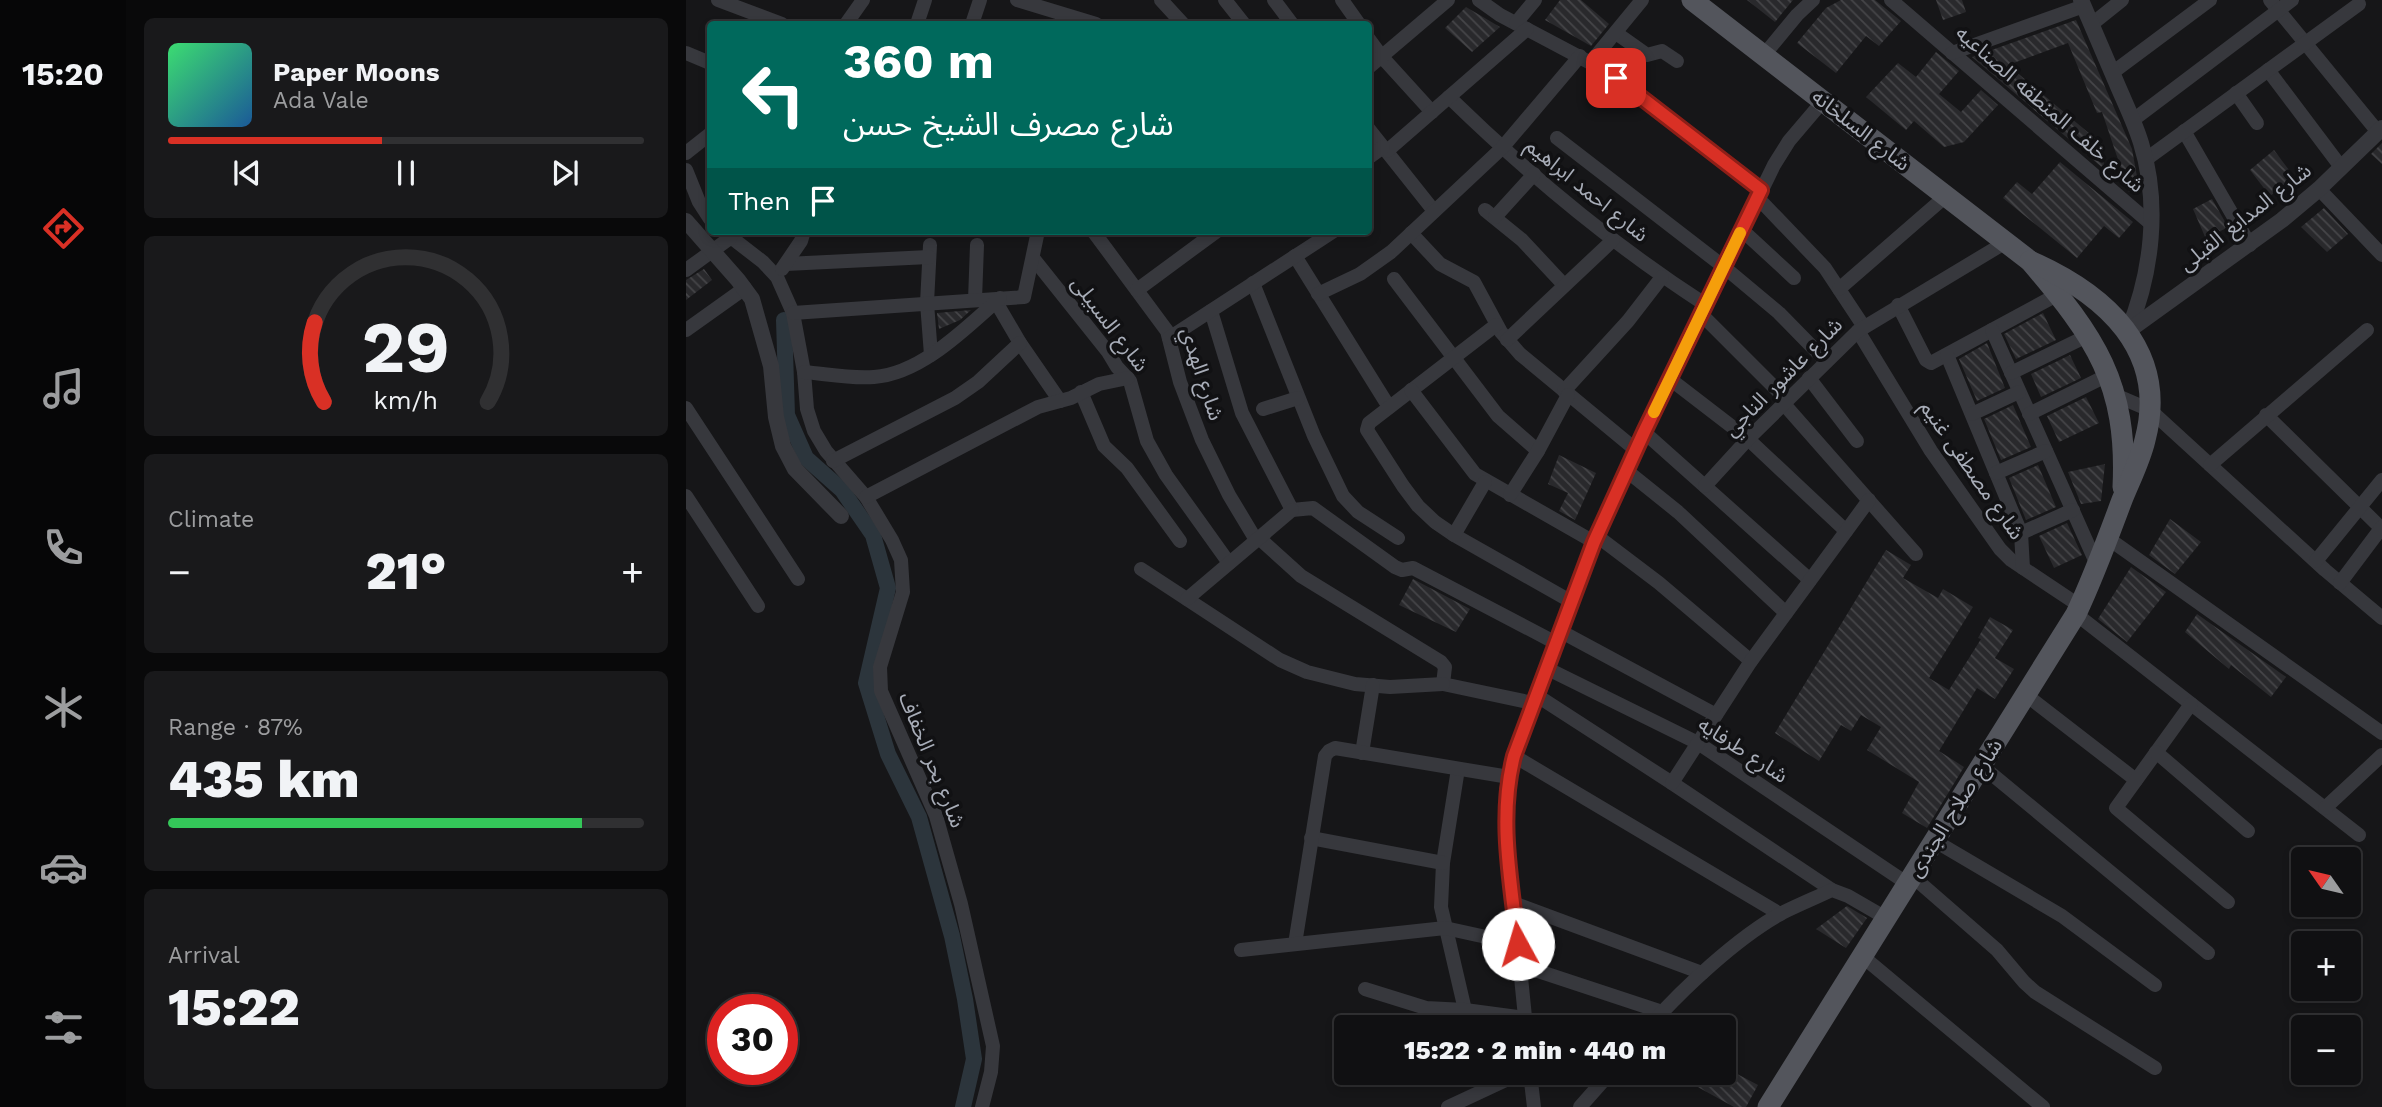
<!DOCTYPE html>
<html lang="en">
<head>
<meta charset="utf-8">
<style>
  body { margin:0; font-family:"Work Sans","Noto Sans Arabic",sans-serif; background:#19191b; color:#f1f3f6; height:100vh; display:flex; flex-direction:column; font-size:26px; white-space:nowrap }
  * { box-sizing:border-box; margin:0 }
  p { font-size:23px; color:#9c9d9f }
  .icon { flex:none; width:38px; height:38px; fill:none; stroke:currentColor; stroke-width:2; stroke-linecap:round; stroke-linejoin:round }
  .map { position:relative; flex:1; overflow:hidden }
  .details { display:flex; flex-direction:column; gap:18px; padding:18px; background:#09090a; width:560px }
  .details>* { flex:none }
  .guide { position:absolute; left:21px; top:21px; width:665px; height:214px; border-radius:7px; box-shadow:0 4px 10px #0003,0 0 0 2px #303032; background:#00695c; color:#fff; overflow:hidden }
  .needle { width:46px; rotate:304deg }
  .buttons { position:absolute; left:1605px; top:847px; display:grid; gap:14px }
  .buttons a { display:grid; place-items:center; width:70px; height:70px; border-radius:7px; background:#101012; box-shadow:0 4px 10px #0003,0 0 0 2px #303032; font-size:35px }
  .speed { position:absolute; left:21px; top:994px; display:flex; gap:14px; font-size:35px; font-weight:700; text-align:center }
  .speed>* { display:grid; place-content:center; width:91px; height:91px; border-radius:50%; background:#101012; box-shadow:0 4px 10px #0003,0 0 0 2px #303032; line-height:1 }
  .speed .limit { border:10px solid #d22; background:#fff; color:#111 }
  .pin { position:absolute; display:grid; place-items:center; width:60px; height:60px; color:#fff; margin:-30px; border-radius:14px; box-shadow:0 4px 10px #0006 }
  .me { position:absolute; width:77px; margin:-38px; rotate:354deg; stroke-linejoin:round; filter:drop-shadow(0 0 5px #0008) }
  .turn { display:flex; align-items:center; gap:24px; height:147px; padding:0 21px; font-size:32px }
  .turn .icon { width:91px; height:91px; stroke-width:2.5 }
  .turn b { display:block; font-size:49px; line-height:60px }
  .then { display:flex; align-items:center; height:66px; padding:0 21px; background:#0003; gap:14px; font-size:26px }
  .big { font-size:52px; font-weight:800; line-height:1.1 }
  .details .widget { flex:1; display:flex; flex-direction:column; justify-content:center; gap:10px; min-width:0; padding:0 24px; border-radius:10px; background:#19191b }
  .details .dial { align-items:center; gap:0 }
  .dial svg { height:182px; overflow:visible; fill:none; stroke:#303032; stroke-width:7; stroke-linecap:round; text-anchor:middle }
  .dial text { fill:#f1f3f6; stroke:none }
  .song { display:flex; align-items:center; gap:21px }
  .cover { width:84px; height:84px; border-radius:10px; background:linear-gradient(135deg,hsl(140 70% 55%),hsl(210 70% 35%)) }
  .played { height:7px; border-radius:4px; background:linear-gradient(90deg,#d93025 45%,#303032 45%) }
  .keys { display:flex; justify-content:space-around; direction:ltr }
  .heat { display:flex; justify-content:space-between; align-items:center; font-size:38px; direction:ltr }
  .charge { height:10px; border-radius:5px; background:linear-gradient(90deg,#34c759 87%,#303032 0) }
  .trip { position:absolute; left:648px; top:1015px; width:402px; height:70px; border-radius:7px; background:#101012; box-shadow:0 4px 10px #0003,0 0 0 2px #303032; font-weight:800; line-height:70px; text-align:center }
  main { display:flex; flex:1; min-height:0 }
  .tab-bar { display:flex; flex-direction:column; width:126px; justify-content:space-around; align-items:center; background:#060607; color:#9c9d9f }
  .tab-bar .icon { width:49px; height:49px }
  .tab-bar .on { color:#d93025 }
  .tab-bar b { font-size:32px; color:#f1f3f6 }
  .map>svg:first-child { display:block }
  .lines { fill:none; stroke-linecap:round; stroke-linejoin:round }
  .canal { stroke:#2c353c; stroke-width:16 }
  .building { fill:url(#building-back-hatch) }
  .minor { stroke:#37383d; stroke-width:14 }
  .tertiary { stroke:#37383d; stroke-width:16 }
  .primary { stroke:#53555c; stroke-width:21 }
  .route-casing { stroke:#8d1f18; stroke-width:18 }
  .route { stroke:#d93025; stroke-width:12 }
  .slow { stroke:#f59e0b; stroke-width:12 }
  .labels { text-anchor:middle; stroke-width:7; stroke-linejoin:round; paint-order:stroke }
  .street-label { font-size:21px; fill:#a8adb8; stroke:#111113 }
</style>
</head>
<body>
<main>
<nav class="tab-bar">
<b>15:20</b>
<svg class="icon on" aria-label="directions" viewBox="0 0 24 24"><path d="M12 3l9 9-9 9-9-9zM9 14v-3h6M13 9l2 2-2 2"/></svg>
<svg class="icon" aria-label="music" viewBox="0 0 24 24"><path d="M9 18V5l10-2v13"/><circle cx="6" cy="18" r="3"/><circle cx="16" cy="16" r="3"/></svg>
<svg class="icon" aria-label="phone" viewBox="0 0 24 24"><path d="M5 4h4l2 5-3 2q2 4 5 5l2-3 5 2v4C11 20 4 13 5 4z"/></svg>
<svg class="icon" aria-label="climate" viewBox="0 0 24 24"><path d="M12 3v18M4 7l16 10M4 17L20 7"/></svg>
<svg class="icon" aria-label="car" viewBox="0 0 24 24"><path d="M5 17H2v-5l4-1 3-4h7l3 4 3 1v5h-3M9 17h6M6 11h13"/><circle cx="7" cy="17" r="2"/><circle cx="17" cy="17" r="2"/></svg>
<svg class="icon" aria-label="filters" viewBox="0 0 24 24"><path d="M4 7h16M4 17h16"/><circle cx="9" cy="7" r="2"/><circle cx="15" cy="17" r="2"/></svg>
</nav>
<section class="details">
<div class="widget">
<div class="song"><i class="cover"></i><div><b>Paper Moons</b><p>Ada Vale</p></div></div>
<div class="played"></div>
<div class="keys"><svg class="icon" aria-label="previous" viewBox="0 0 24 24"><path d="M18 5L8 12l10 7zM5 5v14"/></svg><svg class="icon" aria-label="pause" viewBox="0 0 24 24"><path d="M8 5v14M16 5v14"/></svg><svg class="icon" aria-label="next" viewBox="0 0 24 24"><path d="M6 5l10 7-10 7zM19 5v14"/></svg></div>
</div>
<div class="widget dial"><svg viewBox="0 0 100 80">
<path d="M14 69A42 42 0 1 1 86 69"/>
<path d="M14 69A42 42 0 0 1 10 34" stroke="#d93025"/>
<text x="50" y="56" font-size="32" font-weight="700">29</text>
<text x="50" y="72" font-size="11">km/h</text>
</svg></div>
<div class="widget"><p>Climate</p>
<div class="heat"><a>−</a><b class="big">21°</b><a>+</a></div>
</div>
<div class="widget"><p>Range · 87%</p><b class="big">435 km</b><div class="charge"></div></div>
<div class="widget"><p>Arrival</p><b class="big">15:22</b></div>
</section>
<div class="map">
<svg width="1696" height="1107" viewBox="0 0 1696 1107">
  <defs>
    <pattern id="building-back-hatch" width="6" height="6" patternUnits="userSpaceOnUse" patternTransform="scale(1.75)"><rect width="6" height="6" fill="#29292c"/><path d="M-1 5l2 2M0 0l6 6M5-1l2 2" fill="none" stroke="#454548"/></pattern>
  </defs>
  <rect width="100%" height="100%" fill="#161618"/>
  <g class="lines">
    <!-- canal -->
    <polyline class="canal" points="98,320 101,415 120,458 156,490 187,535 202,588 180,683 202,754 233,817 266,936 279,999 288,1059 277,1107"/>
  </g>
  <!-- building -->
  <g class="building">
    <polygon points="874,0 895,0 923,24 905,46 859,20"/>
    <polygon points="1061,0 1107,0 1089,22"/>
    <polygon points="1155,0 1189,0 1215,21 1193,46 1180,36 1150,73 1111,43 1140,8"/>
    <polygon points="1250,0 1276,0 1280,12 1257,20"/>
    <polygon points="780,7 814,27 786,52 759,28"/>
    <polygon points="1390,20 1446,149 1453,188 1443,192 1416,112 1411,113 1382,43 1322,65 1417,145 1418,169 1286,57"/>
    <polygon points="1250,52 1273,71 1253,94 1275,112 1295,90 1312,105 1278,142 1258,147 1228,121 1220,130 1180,97 1212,63 1230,77"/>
    <polygon points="1696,143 1696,164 1685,154"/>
    <polygon points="1588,150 1609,178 1584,196 1564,170"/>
    <polygon points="1374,162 1447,222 1433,238 1418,226 1391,258 1317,198 1331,182 1346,194"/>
    <polygon points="1526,199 1542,227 1520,239 1507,209"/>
    <polygon points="1638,208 1662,234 1641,252 1615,227"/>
    <polygon points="18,269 26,280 0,300 0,280"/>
    <polygon points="285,310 274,320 253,329 251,313"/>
    <polygon points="1357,313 1370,340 1330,359 1318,334"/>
    <polygon points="1301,343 1319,388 1291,401 1273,359"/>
    <polygon points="1384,355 1395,378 1355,397 1345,374"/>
    <polygon points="1400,397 1413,423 1373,442 1361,416"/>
    <polygon points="1327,405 1345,447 1315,460 1298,419"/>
    <polygon points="873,455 910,473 889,520 873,511 882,493 862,484"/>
    <polygon points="1419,464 1415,501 1395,504 1382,472"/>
    <polygon points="1352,465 1370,507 1340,520 1323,478"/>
    <polygon points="1484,519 1515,542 1489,574 1463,555"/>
    <polygon points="1381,523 1396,555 1368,568 1353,536"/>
    <polygon points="1200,550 1225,565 1217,578 1252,598 1257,589 1287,607 1243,678 1263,690 1295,639 1292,638 1304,617 1327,630 1309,658 1328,669 1309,699 1291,688 1253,751 1278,767 1241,828 1216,813 1233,782 1181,750 1195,727 1175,715 1165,731 1155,725 1133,761 1089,733"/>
    <polygon points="1445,567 1480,592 1441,642 1412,619"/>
    <polygon points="727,579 784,609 770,632 713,605"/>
    <polygon points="1511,614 1600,677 1585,697 1545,665 1543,669 1499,632"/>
    <polygon points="1161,906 1181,918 1160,948 1130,929"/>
    <polygon points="1038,1067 1072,1085 1060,1107 1048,1107 1008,1085 1014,1073 1038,1073"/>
  </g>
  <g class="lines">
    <!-- minor -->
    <g class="minor">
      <polyline points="32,0 96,24"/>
      <polyline points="331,0 410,24"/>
      <polyline points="475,0 497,24"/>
      <polyline points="539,0 558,24"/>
      <polyline points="588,0 606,24"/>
      <polyline points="656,0 673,24"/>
      <polyline points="793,0 814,15 918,70 1075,190"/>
      <polyline points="1205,0 1464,223"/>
      <polyline points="1584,0 1692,132"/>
      <polyline points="830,23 849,0"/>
      <polyline points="160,24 177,0"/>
      <polyline points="231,24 239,0"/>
      <polyline points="286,24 294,0"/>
      <polyline points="1406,24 1436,0"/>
      <polyline points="930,33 961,55 976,51 991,61"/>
      <polyline points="682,38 696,57 746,112"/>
      <polyline points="0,53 24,63"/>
      <polyline points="1266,53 1398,6"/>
      <polyline points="1078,55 1111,15 1127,0"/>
      <polyline points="905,62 956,0"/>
      <polyline points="682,68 762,0"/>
      <polyline points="1582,70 1655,167"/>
      <polyline points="1426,73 1524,0"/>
      <polyline points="1550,93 1571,123"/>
      <path d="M763,97C842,174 927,245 1020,305"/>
      <polyline points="1447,120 1606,0"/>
      <polyline points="682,128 748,211"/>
      <polyline points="1498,131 1564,245"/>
      <polyline points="871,138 1038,267 1093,313 1140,361"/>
      <polyline points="701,151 841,29"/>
      <polyline points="0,153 24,134"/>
      <polyline points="682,158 697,147"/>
      <polyline points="1459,160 1673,4"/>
      <polyline points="0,170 13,202 24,219"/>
      <polyline points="1633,189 1696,255"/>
      <polyline points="1071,197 1139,268 1178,327"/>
      <polyline points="799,210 836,240 878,285"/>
      <polyline points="809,217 848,174"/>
      <polyline points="1056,230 1108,278"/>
      <polyline points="37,231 77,262 91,277 107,313 118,372 121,409 128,431 140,451 180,497 206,540 215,560 217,592 194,667 195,691 250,816 275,904 307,1046 305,1072 296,1107"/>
      <polyline points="407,231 481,331 494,382 516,440 543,495 570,540"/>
      <polyline points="725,233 754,264 788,282 815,332 834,354 950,450"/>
      <polyline points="244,245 241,303 245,355"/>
      <polyline points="609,256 703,407"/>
      <polyline points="347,258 422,352 431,367 444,381 461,441 480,475 543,563"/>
      <polyline points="100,264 243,257"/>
      <polyline points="96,269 115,241 118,231"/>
      <polyline points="0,270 44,238 47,232"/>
      <polyline points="708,279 812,416 852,451"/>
      <polyline points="567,283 628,436 657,496 672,512 712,538"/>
      <polyline points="1153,289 1260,196"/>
      <polyline points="451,290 531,231"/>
      <polyline points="632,294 674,274 705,252 816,148 894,56"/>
      <polyline points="289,300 291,245"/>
      <polyline points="310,302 334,343 374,401"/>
      <polyline points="1212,305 1240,360 1245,363 1378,291"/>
      <polyline points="525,311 556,413 606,510 627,508 709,567 716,570 727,568 870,643"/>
      <polyline points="107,313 338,297 352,231"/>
      <polyline points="1015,314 1101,400"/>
      <polyline points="810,325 683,423 681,430 717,486 732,506 749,522 768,535 886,602"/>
      <polyline points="0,330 59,288"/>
      <polyline points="1306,330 1412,567"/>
      <polyline points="1172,331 1245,451 1314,549 1325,560 1394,606"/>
      <polyline points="483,338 648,231"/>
      <polyline points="821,340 927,240"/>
      <polyline points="1261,355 1335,533 1337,568"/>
      <path d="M118,372C141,374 165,379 188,377C235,374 280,328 314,298"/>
      <polyline points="1325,373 1403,335"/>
      <polyline points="1123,378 1171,441"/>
      <polyline points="984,379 1062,439 1160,531"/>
      <polyline points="725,390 789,474 908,542"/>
      <polyline points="878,391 942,321 976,277"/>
      <polyline points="395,392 418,446 441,468 494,541"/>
      <polyline points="1429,395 1464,410 1639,570 1696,618"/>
      <polyline points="1097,403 1230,554"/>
      <polyline points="0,408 112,579"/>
      <polyline points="577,409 612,398"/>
      <polyline points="1286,414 1333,392"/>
      <polyline points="1343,414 1422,375"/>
      <polyline points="1580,415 1695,528"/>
      <polyline points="958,432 1124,580"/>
      <polyline points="147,461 269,398 292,382 334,343"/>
      <polyline points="1524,465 1681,330"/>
      <polyline points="941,471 992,512 1100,613"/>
      <polyline points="1310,473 1360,451"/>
      <polyline points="1019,486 1062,439 1172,331 1320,242"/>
      <polyline points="824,495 852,451 882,395"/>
      <polyline points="0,496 72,606"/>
      <polyline points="180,497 352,407 385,398 413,384 442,378"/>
      <polyline points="1335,533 1387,510"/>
      <polyline points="768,535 799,482"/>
      <polyline points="911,536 973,583 1065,661"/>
      <polyline points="573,538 615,576 755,662 759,667 757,684 847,703"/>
      <polyline points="1423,539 1696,733"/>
      <polyline points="1630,561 1696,480"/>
      <polyline points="455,569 594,660 621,672 669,684 704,687 757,684"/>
      <polyline points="1654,583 1696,527"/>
      <polyline points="501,599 606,510"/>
      <polyline points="1390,614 1673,835"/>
      <polyline points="874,631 1030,715"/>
      <polyline points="860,668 1012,743 1222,884"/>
      <polyline points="850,695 986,783 1146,890"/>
      <polyline points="1340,695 1450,780"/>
      <polyline points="1505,704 1430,808 1542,902"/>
      <polyline points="1470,752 1562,831"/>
      <polyline points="676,753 687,685"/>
      <polyline points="828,756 1094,914"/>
      <polyline points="1296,766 1522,953"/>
      <polyline points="772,769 757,863 755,907 779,1010"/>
      <polyline points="986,783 1065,661 1183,500"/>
      <polyline points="1639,808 1696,755"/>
      <polyline points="625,838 757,863"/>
      <polyline points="1249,841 1376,916 1469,985"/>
      <polyline points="1226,876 1311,950 1338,982 1349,992 1469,1068"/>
      <polyline points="827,903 1016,973"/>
      <polyline points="609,944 639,756 643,751 649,748 823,777"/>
      <polyline points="555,950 759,928 832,944"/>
      <polyline points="1176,956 1357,1107"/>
      <polyline points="834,965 976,1012"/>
      <polyline points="679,989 740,1008 779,1010 839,1018"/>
      <polyline points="840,1027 819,818 820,790 828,756 908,542 958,432 1088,165 1103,141 1137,101"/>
      <path d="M963,1027C995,990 1052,937 1096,913C1112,905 1129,898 1146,890L1162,896L1200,918"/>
      <polyline points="844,1073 848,1107"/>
      <polyline points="762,1107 835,1073"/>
      <polyline points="894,1107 924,1073"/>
    </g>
    <!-- tertiary -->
    <g class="tertiary">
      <path d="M1395,0C1407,28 1419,56 1431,84C1439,103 1449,123 1455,143C1474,204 1466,273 1442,331"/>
      <polyline points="0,221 52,280 66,299 85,366 90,417 97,446 109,469 155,516"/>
      <polyline points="1442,331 1596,220 1633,189 1696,128"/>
    </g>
    <!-- primary -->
    <g class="primary">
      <path d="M1006,0L1344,261C1409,337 1442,383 1437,487"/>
      <path d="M1082,1107L1390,614C1408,576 1421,540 1436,500C1444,480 1454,461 1459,440C1483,350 1419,294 1344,261"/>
    </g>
  </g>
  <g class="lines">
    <defs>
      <path id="route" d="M832,944C825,881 812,818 828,756L908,542L958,432L1075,190L930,78"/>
    </defs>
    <!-- route casing -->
    <use href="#route" class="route-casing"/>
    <!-- route -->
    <use href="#route" class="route"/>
    <!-- slow -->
    <polyline class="slow" points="968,412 1054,233"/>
  </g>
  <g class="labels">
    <!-- street labels -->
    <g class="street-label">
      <text transform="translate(1364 109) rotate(41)" y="7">شارع خلف المنطقه الصناعيه</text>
      <text transform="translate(1175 130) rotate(38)" y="7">شارع السلخانه</text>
      <text transform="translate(901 190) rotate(39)" y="7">شارع احمد ابراهيم</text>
      <text transform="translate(1559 217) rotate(-38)" y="7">شارع المدابغ القبلى</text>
      <text transform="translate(424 324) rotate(53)" y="7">شارع السبيلى</text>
      <text transform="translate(516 374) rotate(72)" y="7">شارع الهدي</text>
      <text transform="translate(1097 377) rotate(-45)" y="7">شارع عاشور الناجي</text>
      <text transform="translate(1286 470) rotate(55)" y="7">شارع مصطفى غنيم</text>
      <text transform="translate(1057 750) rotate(33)" y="7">شارع طرفايه</text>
      <text transform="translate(246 760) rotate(68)" y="7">شارع بحر الخفاف</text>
      <text transform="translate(1269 808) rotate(-58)" y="7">شارع صلاح الجندى</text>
    </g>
  </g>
</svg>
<div class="buttons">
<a><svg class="needle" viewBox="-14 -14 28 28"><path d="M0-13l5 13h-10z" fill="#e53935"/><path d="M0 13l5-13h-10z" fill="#9c9d9f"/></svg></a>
<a>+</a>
<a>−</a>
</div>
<div class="speed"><div class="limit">30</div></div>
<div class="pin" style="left:930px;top:78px;background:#d93025"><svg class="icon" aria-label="arrive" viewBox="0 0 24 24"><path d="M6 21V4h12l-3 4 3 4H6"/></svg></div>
<svg class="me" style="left:832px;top:944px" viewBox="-20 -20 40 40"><circle r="19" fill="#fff"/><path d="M0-13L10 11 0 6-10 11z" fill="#d93025"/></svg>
<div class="trip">15:22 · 2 min · 440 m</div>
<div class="guide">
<div class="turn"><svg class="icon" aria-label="left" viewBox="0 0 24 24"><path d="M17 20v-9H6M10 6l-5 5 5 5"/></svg><div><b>360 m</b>شارع مصرف الشيخ حسن</div></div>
<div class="then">Then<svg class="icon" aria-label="arrive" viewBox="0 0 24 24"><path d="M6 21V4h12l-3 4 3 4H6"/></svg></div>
</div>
</div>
</main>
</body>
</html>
